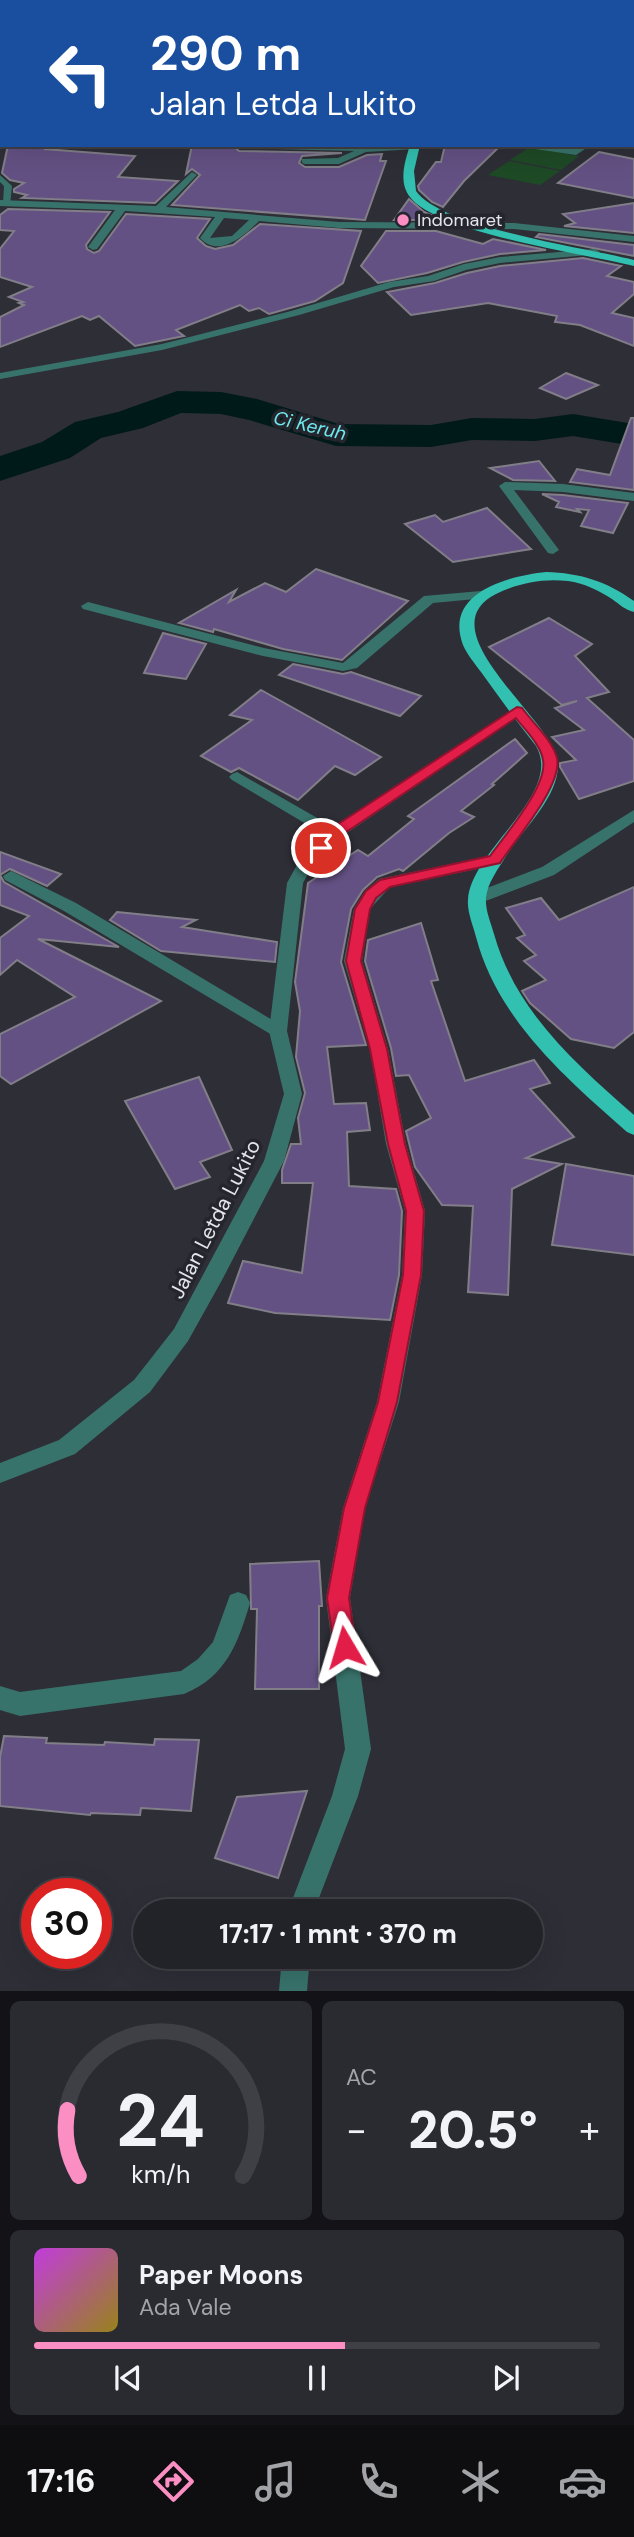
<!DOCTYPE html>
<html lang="id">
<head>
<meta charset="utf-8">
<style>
  body { margin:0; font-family:"DM Sans",sans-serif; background:#2a2a31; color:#f1f3f6; height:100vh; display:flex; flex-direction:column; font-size:26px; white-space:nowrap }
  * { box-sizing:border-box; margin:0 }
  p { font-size:23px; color:#a2a4a8 }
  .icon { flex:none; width:38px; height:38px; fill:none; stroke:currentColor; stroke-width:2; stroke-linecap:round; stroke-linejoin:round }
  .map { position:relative; height:1991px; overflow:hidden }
  .panel { display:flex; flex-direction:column; gap:10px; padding:10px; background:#131317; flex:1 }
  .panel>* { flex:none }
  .top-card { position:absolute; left:0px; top:0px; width:635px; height:147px; box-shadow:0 7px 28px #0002,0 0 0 2px #3f3f46; background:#1a4fa0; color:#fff; overflow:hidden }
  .speed { position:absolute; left:21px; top:1878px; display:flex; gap:14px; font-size:35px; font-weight:700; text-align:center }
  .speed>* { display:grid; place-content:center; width:91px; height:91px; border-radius:50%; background:#222229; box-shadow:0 7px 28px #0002,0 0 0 2px #3f3f46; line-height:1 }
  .speed .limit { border:10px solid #d22; background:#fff; color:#111 }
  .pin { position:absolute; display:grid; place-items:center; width:60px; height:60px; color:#fff; margin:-30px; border:4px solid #fff; border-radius:50%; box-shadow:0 2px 7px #0007 }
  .me { position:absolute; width:77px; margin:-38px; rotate:353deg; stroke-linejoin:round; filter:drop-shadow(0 0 5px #0008) }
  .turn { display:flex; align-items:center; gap:24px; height:147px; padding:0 35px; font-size:32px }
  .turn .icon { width:91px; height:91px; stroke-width:2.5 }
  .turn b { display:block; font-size:49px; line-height:60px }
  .big { font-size:52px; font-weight:800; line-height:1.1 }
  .panel .widget { flex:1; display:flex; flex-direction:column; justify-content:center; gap:10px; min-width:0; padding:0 24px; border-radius:10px; background:#2a2a31 }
  .panel .dial { align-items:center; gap:0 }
  .dial svg { height:182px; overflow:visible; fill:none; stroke:#3f3f46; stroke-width:7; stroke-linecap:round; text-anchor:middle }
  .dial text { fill:#f1f3f6; stroke:none }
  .song { display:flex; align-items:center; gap:21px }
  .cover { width:84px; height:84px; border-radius:10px; background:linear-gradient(135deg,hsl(290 70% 55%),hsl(50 70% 35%)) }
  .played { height:7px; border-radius:4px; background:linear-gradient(90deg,#fb8fc4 55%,#3f3f46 55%) }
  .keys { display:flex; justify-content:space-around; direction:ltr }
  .heat { display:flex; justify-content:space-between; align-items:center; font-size:38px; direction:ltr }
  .panel .tiles { flex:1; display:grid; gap:10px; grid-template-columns:1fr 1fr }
  .widget:last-child { grid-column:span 2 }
  .trip { position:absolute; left:133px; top:1899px; width:410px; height:70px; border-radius:35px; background:#222229; box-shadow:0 7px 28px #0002,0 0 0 2px #3f3f46; font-weight:800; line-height:70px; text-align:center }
  .tabs { display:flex; height:112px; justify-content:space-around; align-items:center; background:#0e0e10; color:#a2a4a8 }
  .tabs .icon { width:49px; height:49px }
  .tabs .on { color:#fb8fc4 }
  .tabs b { font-size:32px; color:#f1f3f6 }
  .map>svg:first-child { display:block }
  .green { fill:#1e4a26 }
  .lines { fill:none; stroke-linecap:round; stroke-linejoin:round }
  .river { fill:#001a1a; fill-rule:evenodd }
  .building { fill:#645184; stroke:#817e88; stroke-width:2 }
  .service { fill:#38736b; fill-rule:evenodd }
  .minor { fill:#38736b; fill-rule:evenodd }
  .tertiary { fill:#38736b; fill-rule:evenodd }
  .trunk { fill:#32c0b0; fill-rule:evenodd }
  .route { fill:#e11d48; stroke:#92132f; stroke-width:2 }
  .poi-dot { fill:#fb8fc4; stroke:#24252d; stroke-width:2.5 }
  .labels { text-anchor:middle; stroke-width:7; stroke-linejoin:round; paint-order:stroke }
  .far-poi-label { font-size:18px; fill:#e4e5eb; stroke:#24252d; text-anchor:start }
  .far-water-label { font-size:19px; font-style:italic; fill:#6ceaee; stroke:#24252d }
  .street-label { font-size:21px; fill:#e4e5eb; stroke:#24252d }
</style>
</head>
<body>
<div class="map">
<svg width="634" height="1991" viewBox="0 0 634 1991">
  <rect width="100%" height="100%" fill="#2e2e37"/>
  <!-- green -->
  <g class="green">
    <polygon points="530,147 579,156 561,170 510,160"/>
    <polygon points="509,161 560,171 540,185 488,175"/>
  </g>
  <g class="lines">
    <!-- river -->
    <polygon class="river" points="177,391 221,392 257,399 339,424 431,425 472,418 535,419 573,414 634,424 634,446 573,436 535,441 472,440 431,447 336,446 249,420 221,414 181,413 143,428 101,438 70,458 0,481 0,456 42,442 75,422 118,412"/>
  </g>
  <!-- building -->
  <g class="building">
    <polygon points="8,145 47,145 45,149 135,156 118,177 178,181 155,203 22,198 27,195 14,192 14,189 24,183 10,180 2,173"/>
    <polygon points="192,145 232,145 239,151 342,153 302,156 299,163 305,167 339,167 367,155 382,154 380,161 386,161 365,220 172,205 200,175 192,169 186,174"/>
    <polygon points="445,145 501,145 464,181 443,207 432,202 419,190 418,186 436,162 441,162"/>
    <polygon points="599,152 634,159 634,198 558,183"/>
    <polygon points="409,199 424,212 435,217 433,220 394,220"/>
    <polygon points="634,203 634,233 564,226 575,223 563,214"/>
    <polygon points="8,209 110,212 86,245 87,249 94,253 99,251 126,214 210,219 197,238 206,246 215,249 233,245 260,224 361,231 343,283 315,301 269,314 259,308 249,311 240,305 176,330 184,336 135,346 99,316 90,320 82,316 0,347 0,317 24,305 19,303 23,302 9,297 32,287 0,277 0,249 14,231 0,230 0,215"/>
    <polygon points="386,231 436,231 483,244 493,239 546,250 500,254 463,262 427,273 378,283 361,266"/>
    <polygon points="539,234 634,245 634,256 536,237"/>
    <polygon points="583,258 621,266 607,276 634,282 634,294 612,313 634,318 634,346 580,325 555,322 557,316 488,303 411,315 387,292 435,283 467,273 500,266"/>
    <polygon points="566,373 598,385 566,399 540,388"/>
    <polygon points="631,418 634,418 634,490 570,482 577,469 610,475"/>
    <polygon points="539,461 555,481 513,480 490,468"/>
    <polygon points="542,494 563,495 628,503 613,533 581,526 589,510 577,509 580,512 556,507 559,502"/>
    <polygon points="487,508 531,549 453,562 405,524 435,515 443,522"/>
    <polygon points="316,569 408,601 342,660 283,649 214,629 213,632 179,623 236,590 229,602 265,583 286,592"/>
    <polygon points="549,618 592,644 575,656 609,692 587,698 634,740 634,781 579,799 560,767 560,763 576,760 552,737 584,730 555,708 577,701 562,705 489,647"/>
    <polygon points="163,633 206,644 186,679 144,673"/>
    <polygon points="293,664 343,674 351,672 421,696 400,716 279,675"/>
    <polygon points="261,690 279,700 381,757 355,775 335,766 298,800 239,768 231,772 201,756 252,720 230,715"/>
    <polygon points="515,739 527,753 492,784 494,785 461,811 474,817 449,833 403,871 399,869 377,877 363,890 351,909 341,962 366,1045 327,1047 334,1104 366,1103 370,1130 347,1132 349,1186 396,1189 402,1211 399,1275 390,1320 275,1313 228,1303 243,1261 302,1273 313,1183 282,1183 282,1170 291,1144 301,1144 298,1118 305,1093 296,1057 300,1011 295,982 308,883 358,850 368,856 414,819 408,816"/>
    <polygon points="0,852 61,874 47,886 10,869 0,875 4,882 119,947 38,939 161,1001 11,1084 0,1076 0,1034 75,997 17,960 0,975 0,938 29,916 0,905"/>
    <polygon points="634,887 634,1032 614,1048 571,1039 530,1003 522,991 546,980 524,961 536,955 517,938 525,935 506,908 541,898 559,920"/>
    <polygon points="117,912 196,920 182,927 277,942 275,962 161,951 110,920"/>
    <polygon points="421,923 438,980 431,981 465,1081 534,1060 550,1083 530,1089 574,1137 526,1158 562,1164 512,1189 508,1295 468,1292 473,1206 442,1205 415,1167 406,1131 431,1118 409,1075 396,1076 391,1048 365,961 368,940"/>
    <polygon points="199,1077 232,1150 200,1162 210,1177 175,1189 125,1101"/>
    <polygon points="566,1164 634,1176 634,1255 552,1245"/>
    <polygon points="319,1561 322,1606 319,1606 319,1689 255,1689 257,1609 251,1609 250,1564"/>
    <polygon points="4,1736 47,1738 46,1743 104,1745 105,1742 154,1745 155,1739 199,1740 191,1811 141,1808 140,1815 91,1813 90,1815 0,1806 0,1757"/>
    <polygon points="307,1791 278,1878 215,1858 237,1797"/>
  </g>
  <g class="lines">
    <!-- service -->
    <polygon class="service" points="0,175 12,186 10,205 3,203 4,186 0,182"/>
    <!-- minor -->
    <g class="minor">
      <polygon points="32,0 67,0 70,2 34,2"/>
      <polygon points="126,0 135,0 124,2"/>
      <polygon points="235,145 419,145 419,146 415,149 366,152 339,164 305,164 302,163 302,159 338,158 354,151 239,148"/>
      <polygon points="508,145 574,149 580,145 591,145 576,155"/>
      <path d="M192,172L197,175L195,177L166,207L339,222L514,223L634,236V242L514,229L339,228L259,221C245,235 219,259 200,238L215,217L125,211L97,249L93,250L88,247L115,210L0,206V200L156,206ZM224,218L249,220L232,236L210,238Z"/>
      <polygon points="595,249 600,252 599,254 500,263 466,270 434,281 394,287 299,315 162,350 0,379 0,373 162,344 291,311 389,282 428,276 464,264 500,257"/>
      <polygon points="505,482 563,484 634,493 634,501 563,492 514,490 559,550 553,554 548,553 499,486"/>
      <polygon points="481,591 486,592 486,598 433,603 357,668 343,671 263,656 83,609 81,606 88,602 264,648 343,663 424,596"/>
      <polygon points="237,772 340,831 342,834 334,839 328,837 232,780 229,777 232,774"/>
      <polygon points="634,810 634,822 554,875 483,902 471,902 469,898 471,894 542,867"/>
      <polygon points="495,855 501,856 503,860 501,864 390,887 370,909 362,961 388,1049 406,1144 425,1211 422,1275 399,1402 365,1508 350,1598 371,1749 358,1796 314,1911 288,1911 332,1796 345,1749 326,1598 343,1508 377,1402 402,1275 405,1211 386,1144 370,1049 344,961 354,909 365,891 379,879"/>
      <polygon points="11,871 76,903 284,1027 287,1031 284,1035 272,1035 64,911 5,880 3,876"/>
      <path d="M238,1592L246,1595L250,1603C238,1643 226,1677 184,1694L20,1716L0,1710V1686L20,1692L181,1671L198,1659L213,1642L230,1595Z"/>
      <polygon points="282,1956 310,1956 307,1991 279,1991"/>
    </g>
    <!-- tertiary -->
    <polygon class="tertiary" points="517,707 524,711 522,714 341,837 315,861 303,883 287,1031 302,1094 284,1161 222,1280 188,1341 150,1392 75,1454 0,1483 0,1463 59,1440 134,1380 174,1329 264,1161 284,1094 269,1031 287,883 303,854 328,831"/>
    <!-- trunk -->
    <g class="trunk">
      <polygon points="458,0 466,0 457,2"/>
      <path d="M410,145H420L414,171L416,191C442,228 587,248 634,260V266C586,254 437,233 410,197C398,182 405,161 410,145Z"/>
      <path d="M546,572C580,573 606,581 634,601V612C625,610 619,604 612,599C598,590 584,583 568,581C543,578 518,583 496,594C423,631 559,723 558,765C558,798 523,829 506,856C499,868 487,883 486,898C485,910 491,923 494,934C516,1012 576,1064 634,1115V1135L627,1132C565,1077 498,1020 476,937C473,925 467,912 468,900C470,851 564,794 536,746C517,722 499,697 481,672C475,664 467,654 463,645C443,592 509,576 546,572Z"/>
    </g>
  </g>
  <!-- route -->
  <path class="route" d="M517,707L522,708C533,723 552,740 557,758C563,785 515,840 500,863L390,887L376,898L370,909L361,961L387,1049L405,1144L424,1211L421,1275L397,1402L365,1508L349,1598L356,1647L352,1654L345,1657L337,1654L334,1647L327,1598L344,1508L378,1402L403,1275L406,1211L388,1144L370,1049L346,961L355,909L366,891L380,880L490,856C505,835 548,786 543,760C541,745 525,730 516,718L339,837L326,851H315L313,848L329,830Z"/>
  <!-- markers -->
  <circle class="poi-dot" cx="403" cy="220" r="7"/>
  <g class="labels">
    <!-- far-poi labels -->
    <g class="far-poi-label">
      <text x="417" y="226">Indomaret</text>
    </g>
    <!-- far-water labels -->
    <g class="far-water-label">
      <text transform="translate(310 425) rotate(13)" y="7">Ci Keruh</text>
    </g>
    <!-- street labels -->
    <g class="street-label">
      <text transform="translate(215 1219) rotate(-63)" y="7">Jalan Letda Lukito</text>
    </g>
  </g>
</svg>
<div class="speed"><div class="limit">30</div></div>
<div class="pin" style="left:321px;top:848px;background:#d93025"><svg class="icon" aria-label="arrive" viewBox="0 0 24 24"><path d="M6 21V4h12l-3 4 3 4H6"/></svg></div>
<svg class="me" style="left:345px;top:1647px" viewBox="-20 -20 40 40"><path d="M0-17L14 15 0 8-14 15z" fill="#e11d48" stroke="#fff" stroke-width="4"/></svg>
<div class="trip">17:17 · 1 mnt · 370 m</div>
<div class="top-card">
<div class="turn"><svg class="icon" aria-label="left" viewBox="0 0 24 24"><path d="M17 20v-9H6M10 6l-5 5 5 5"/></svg><div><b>290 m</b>Jalan Letda Lukito</div></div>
</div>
</div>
<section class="panel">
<div class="tiles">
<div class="widget dial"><svg viewBox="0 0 100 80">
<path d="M14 69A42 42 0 1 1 86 69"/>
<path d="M14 69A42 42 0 0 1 9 40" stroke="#fb8fc4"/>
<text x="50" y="56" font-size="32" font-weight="700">24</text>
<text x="50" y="72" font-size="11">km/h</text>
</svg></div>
<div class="widget"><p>AC</p>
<div class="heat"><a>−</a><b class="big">20.5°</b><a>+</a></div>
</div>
<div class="widget">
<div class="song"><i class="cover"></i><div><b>Paper Moons</b><p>Ada Vale</p></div></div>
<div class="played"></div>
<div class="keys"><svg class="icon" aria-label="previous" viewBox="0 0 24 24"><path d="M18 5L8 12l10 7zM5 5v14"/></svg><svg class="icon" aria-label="pause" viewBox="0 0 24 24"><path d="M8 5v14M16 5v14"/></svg><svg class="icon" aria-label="next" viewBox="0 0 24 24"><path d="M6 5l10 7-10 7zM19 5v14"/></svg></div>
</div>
</div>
</section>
<nav class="tabs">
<b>17:16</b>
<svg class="icon on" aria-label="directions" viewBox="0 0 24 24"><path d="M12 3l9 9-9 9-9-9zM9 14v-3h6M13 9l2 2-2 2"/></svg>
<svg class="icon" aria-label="music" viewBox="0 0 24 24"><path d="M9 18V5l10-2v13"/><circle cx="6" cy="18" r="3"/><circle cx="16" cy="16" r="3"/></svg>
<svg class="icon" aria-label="phone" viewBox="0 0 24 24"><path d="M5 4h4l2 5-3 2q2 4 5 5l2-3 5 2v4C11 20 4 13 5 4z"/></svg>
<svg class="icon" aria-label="climate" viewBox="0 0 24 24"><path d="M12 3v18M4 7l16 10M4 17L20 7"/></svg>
<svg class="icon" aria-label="car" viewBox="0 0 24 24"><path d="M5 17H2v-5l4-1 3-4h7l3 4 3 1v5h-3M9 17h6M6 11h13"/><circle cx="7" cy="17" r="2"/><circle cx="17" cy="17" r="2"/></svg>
</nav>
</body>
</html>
